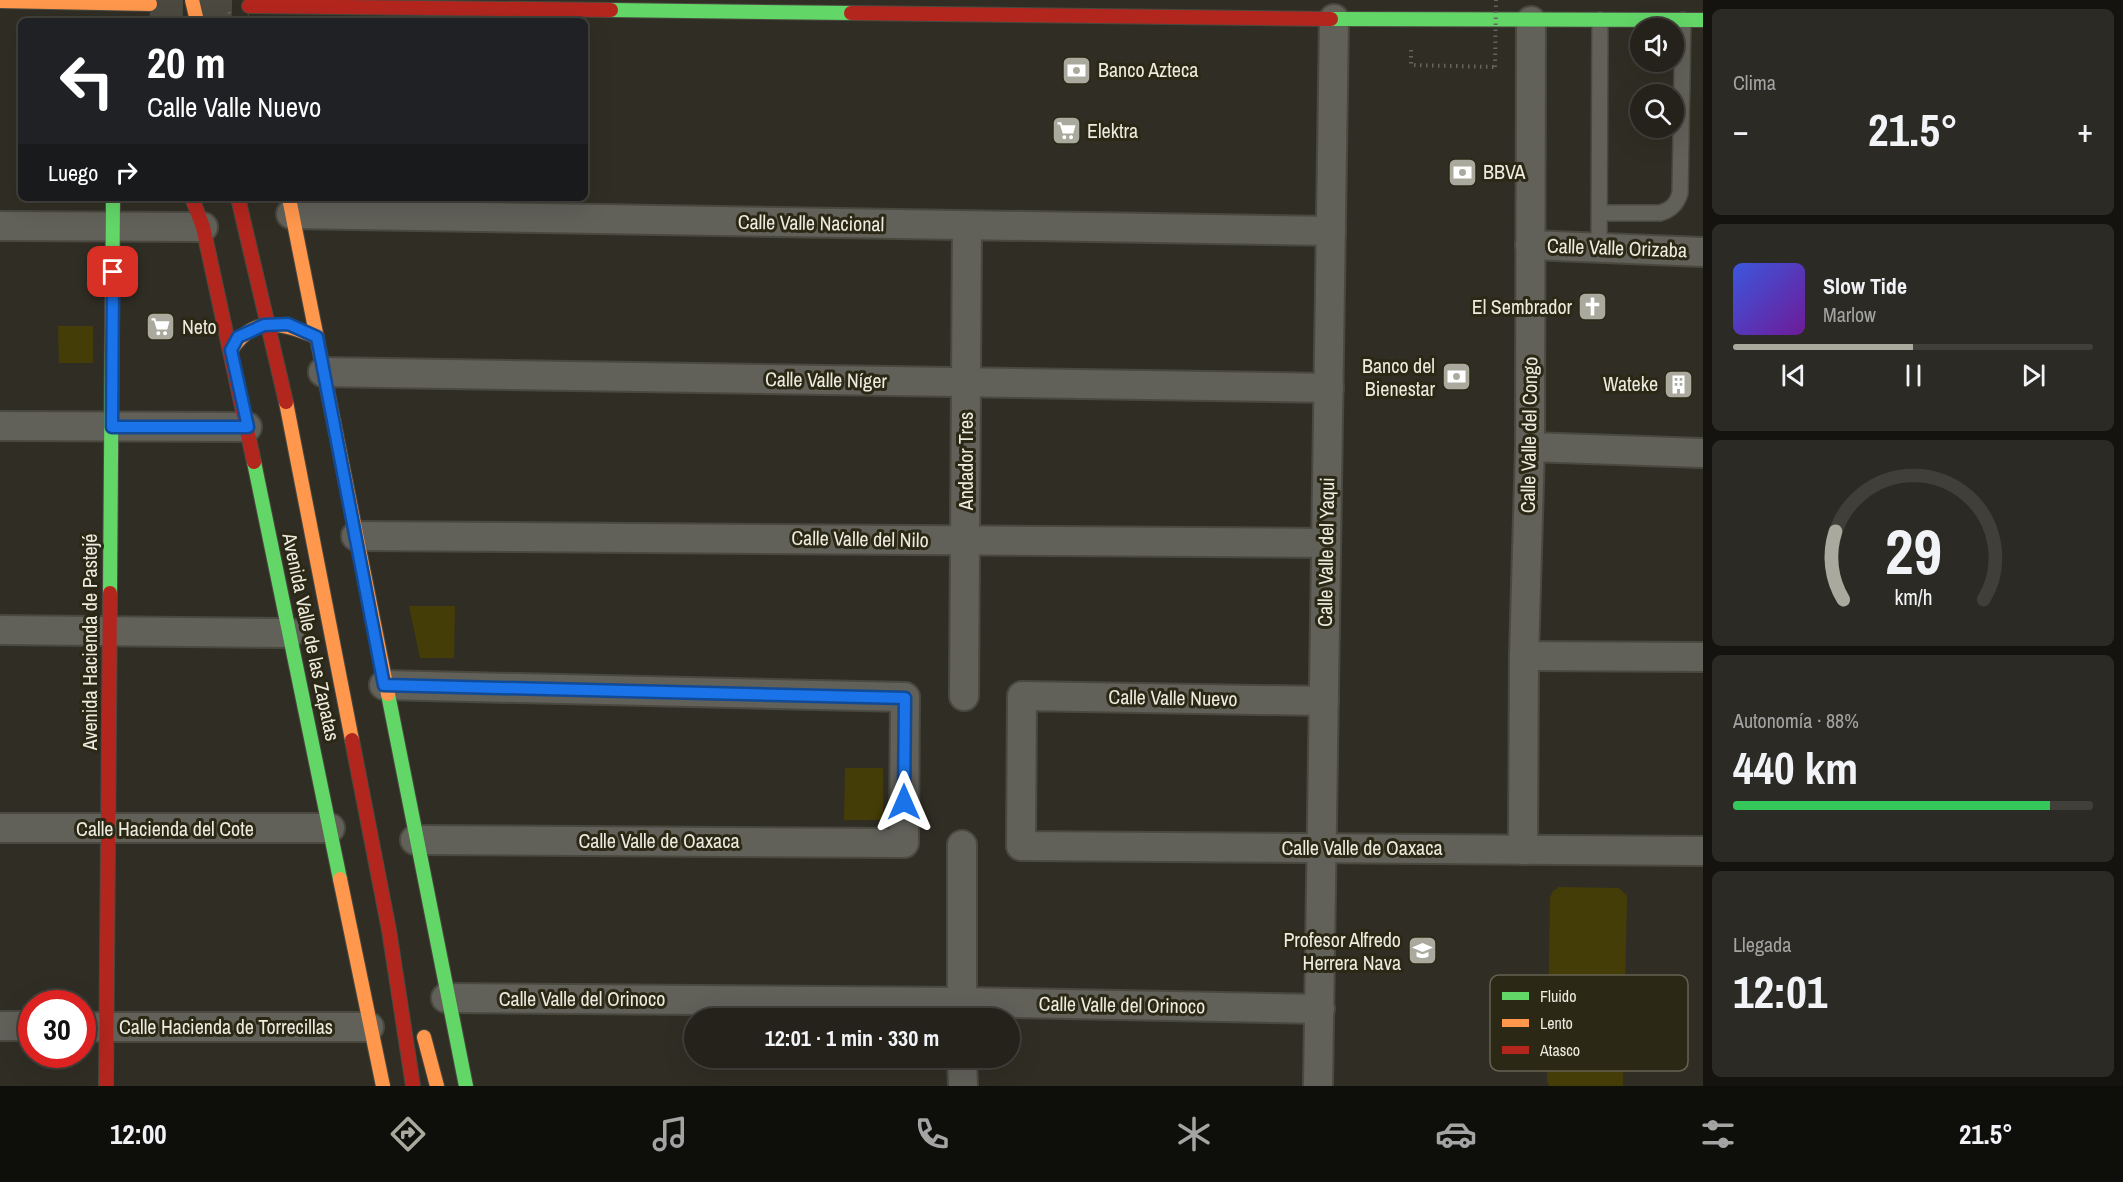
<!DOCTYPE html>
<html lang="es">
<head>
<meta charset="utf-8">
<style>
  body { margin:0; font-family:"Archivo Narrow",sans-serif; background:#2c2a24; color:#f1f3f6; height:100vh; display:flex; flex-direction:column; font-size:22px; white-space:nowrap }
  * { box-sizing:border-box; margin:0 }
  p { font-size:20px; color:#a3a4a3 }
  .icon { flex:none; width:33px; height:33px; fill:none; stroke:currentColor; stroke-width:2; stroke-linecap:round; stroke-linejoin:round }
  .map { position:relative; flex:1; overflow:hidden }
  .sheet { display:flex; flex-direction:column; gap:9px; padding:9px; background:#14130f; width:420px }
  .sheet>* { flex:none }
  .banner { position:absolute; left:18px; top:18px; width:570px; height:183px; border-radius:9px; box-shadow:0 6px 24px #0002,0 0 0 2px #413f3a; background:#202124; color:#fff; overflow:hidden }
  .controls { position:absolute; left:1630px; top:18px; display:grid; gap:12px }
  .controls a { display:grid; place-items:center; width:54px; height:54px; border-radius:50%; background:#24221b; box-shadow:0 6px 24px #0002,0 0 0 2px #413f3a; font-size:30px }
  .speed { position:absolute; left:18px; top:990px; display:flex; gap:12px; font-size:30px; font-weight:700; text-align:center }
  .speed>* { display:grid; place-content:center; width:78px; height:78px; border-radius:50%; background:#24221b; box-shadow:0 6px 24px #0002,0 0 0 2px #413f3a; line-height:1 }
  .speed .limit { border:9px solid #d22; background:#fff; color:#111 }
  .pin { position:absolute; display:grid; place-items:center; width:51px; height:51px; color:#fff; margin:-26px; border-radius:12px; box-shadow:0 3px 9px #0006 }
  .me { position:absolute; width:66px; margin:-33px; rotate:0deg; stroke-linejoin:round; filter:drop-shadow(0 0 4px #0008) }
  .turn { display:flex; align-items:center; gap:21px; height:126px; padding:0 30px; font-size:27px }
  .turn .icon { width:78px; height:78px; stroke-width:2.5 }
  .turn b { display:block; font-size:42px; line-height:51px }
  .then { display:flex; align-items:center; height:57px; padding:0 30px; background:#0003; gap:12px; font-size:22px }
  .big { font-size:45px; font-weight:700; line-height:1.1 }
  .sheet .tile { flex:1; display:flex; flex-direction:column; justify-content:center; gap:9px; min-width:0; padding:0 21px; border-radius:9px; background:#2c2a24 }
  .sheet .dial { align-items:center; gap:0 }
  .dial svg { height:156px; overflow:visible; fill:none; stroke:#413f3a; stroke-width:7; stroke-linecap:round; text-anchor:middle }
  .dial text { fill:#f1f3f6; stroke:none }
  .song { display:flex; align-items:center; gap:18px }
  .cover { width:72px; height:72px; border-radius:9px; background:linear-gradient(135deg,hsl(230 70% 55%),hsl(280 70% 35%)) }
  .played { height:6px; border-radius:3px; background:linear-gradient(90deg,#aaa99e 50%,#413f3a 50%) }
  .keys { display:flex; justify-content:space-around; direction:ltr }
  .heat { display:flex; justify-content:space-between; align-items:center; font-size:33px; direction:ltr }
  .charge { height:9px; border-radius:4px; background:linear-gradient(90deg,#34c759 88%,#413f3a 0) }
  .trip { position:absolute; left:684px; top:1008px; width:336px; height:60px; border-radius:30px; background:#24221b; box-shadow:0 6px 24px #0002,0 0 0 2px #413f3a; font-weight:700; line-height:60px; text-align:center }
  .tab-bar { display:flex; height:96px; justify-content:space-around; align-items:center; background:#0e0e0b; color:#a3a4a3 }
  .tab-bar .icon { width:42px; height:42px }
  .tab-bar .current { color:#aaa99e }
  .tab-bar b { font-size:27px; color:#f1f3f6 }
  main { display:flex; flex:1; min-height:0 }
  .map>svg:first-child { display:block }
  .green { fill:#453d07 }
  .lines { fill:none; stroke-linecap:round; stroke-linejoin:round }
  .secondary-tunnel { stroke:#4c4a40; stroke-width:33; stroke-dasharray:33 16; stroke-linecap:butt }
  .lane-casing { stroke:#4a4940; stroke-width:18 }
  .street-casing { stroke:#4a4940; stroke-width:32 }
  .fast-casing { stroke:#4a4940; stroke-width:16 }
  .slow-casing { stroke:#4a4940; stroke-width:16 }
  .jam-casing { stroke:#4a4940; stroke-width:16 }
  .path { stroke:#65645d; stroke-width:4; stroke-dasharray:1.5 4.5; stroke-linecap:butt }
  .lane { stroke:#616059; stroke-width:15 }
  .street { stroke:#616059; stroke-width:28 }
  .fast { stroke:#63d668; stroke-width:14 }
  .slow { stroke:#ff974d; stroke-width:14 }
  .jam { stroke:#b3261e; stroke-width:14 }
  .slow-bridge-casing { stroke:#4a4940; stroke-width:16; stroke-linecap:butt }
  .jam-bridge-casing { stroke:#4a4940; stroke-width:16; stroke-linecap:butt }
  .path-bridge { stroke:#65645d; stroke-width:4; stroke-dasharray:1.5 4.5; stroke-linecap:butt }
  .slow-bridge { stroke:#ff974d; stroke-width:14 }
  .jam-bridge { stroke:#b3261e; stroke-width:14 }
  .route-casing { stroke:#114b97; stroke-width:15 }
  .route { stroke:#1a73e8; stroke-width:10 }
  .labels { text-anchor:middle; stroke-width:6; stroke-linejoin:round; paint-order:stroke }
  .poi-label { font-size:20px; fill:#ecebdf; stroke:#2b2815; text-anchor:start }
  .street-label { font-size:20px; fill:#ecebdf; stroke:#2b2815 }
  .key { fill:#2b2815; stroke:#656252; stroke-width:1.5 }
  .key-label { font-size:16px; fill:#ecebdf }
</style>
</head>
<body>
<main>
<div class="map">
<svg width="1703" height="1086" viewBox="0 0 1703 1086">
  <rect width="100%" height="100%" fill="#302e24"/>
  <!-- green -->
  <g class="green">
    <polygon points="58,326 93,326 93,363 59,363"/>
    <polygon points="409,606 455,606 454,658 420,658"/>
    <polygon points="845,768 883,768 883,820 844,820"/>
    <polygon points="1559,887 1619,888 1627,896 1623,1086 1549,1086 1547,1081 1550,898 1553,891"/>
  </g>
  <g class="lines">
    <!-- secondary-tunnel -->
    <polyline class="secondary-tunnel" points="150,4 249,6"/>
    <defs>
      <g id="lane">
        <path d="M1600,213H1660C1671,210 1677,204 1680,193L1683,20"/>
        <polyline points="1599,249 1600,20"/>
      </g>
      <g id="street">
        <polyline points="291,214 1331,231"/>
        <polyline points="0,226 203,227"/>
        <polyline points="1530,245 1703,252"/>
        <polyline points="323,372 1329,388"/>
        <polyline points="0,426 247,427"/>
        <polyline points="1530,447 1703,453"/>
        <polyline points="356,536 1326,543"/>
        <polyline points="0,630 290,633"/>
        <polyline points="1524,656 1703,657"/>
        <polyline points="384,685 905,697 904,843 415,840"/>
        <polyline points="964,696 967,226"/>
        <polyline points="1324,701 1022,696 1021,846 1703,851"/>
        <polyline points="0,828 330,828"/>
        <polyline points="962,845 962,1018"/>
        <polyline points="1523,850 1524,656 1530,447 1531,21"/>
        <polyline points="446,998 962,1002 1320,1009"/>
        <polyline points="0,1026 32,1026"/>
        <polyline points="82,1027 369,1027"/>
        <polyline points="962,1058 963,1086"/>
        <polyline points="1318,1086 1334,19"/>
      </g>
      <g id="fast">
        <polyline points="611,10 851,13"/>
        <polyline points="1331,19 1703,20"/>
        <polyline points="254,462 340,879"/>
        <polyline points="110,593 113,198"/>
        <polyline points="388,694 466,1086"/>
      </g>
      <g id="slow">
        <polyline points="0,1 150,4"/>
        <polyline points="289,198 388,694"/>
        <path d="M231,350C255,314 282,323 317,337"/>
        <polyline points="286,402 352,740"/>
        <polyline points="340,879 383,1086"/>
        <polyline points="424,1037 437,1086"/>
      </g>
      <g id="jam">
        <polyline points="249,6 611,10"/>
        <polyline points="851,13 1331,19"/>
        <polyline points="192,198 203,227 254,462"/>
        <polyline points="352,740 389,930 413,1086"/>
        <polyline points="106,1086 110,593"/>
      </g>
    </defs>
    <!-- lane casing -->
    <use href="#lane" class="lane-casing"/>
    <!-- street casing -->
    <use href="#street" class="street-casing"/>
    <!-- fast casing -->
    <use href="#fast" class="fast-casing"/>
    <!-- slow casing -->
    <use href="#slow" class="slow-casing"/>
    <!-- jam casing -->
    <use href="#jam" class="jam-casing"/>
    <!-- path -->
    <polyline class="path" points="1411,50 1411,65 1495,67"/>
    <!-- lane -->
    <use href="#lane" class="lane"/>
    <!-- street -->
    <use href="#street" class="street"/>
    <!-- fast -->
    <use href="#fast" class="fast"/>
    <!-- slow -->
    <use href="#slow" class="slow"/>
    <!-- jam -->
    <use href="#jam" class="jam"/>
    <defs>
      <polyline id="slow-bridge" points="192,0 197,21"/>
      <polyline id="jam-bridge" points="238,198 286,402"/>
    </defs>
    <!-- slow-bridge casing -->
    <use href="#slow-bridge" class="slow-bridge-casing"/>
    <!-- jam-bridge casing -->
    <use href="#jam-bridge" class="jam-bridge-casing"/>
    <!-- path-bridge -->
    <g class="path-bridge">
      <polyline points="229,12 231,21"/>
      <polyline points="1495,67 1496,0"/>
    </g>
    <!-- slow-bridge -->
    <use href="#slow-bridge" class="slow-bridge"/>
    <!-- jam-bridge -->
    <use href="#jam-bridge" class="jam-bridge"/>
  </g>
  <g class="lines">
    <defs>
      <polyline id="route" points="113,272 112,427 248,427 231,350 238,337 264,325 288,324 317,337 384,685 905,698 904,802"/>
    </defs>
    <!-- route casing -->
    <use href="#route" class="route-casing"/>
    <!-- route -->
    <use href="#route" class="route"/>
  </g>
  <!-- icons -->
  <defs>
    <symbol id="bank-square" viewBox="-11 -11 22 22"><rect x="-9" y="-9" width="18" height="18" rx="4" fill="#aaa99e" stroke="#2b2815"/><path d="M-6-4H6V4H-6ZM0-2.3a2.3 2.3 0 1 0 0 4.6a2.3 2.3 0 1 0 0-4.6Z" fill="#fff"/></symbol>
    <symbol id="supermarket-square" viewBox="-11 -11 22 22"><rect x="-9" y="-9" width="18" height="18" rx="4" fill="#aaa99e" stroke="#2b2815"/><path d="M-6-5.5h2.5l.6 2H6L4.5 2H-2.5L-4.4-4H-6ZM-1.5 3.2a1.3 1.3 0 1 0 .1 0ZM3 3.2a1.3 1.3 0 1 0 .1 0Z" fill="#fff"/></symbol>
    <symbol id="church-square" viewBox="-11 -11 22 22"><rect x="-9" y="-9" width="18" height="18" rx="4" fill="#aaa99e" stroke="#2b2815"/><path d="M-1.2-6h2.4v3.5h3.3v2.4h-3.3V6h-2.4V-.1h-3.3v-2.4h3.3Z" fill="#fff"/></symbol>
    <symbol id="building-square" viewBox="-11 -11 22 22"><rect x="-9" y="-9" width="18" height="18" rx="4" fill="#aaa99e" stroke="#2b2815"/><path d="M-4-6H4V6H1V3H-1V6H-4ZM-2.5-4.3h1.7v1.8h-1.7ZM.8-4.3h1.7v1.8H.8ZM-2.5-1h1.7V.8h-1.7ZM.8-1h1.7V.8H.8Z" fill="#fff"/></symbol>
    <symbol id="school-square" viewBox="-11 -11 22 22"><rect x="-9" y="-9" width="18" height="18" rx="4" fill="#aaa99e" stroke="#2b2815"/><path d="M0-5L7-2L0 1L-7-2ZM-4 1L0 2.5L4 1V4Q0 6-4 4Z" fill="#fff"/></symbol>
  </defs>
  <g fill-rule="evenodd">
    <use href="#bank-square" x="1060" y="54" width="33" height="33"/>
    <use href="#supermarket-square" x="1050" y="114" width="33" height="33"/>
    <use href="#bank-square" x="1446" y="156" width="33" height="33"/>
    <use href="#church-square" x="1576" y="290" width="33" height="33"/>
    <use href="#supermarket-square" x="144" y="310" width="33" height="33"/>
    <use href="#bank-square" x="1440" y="360" width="33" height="33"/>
    <use href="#building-square" x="1662" y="368" width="33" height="33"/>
    <use href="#school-square" x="1406" y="934" width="33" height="33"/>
  </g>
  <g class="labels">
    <!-- poi labels -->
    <g class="poi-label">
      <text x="1098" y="77">Banco Azteca</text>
      <text x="1087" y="138">Elektra</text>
      <text x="1483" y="179">BBVA</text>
      <text x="1572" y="314" text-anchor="end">El Sembrador</text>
      <text x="182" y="334">Neto</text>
      <text x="1435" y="373" text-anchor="end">Banco del<tspan x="1435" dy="23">Bienestar</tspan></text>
      <text x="1658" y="391" text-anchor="end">Wateke</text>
      <text x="1401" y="947" text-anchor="end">Profesor Alfredo<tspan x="1401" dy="23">Herrera Nava</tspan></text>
    </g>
    <!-- street labels -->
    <g class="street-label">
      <text transform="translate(811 223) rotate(1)" y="7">Calle Valle Nacional</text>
      <text transform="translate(1617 248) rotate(2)" y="7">Calle Valle Orizaba</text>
      <text transform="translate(826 380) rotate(1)" y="7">Calle Valle Níger</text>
      <text transform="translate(1529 435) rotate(-89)" y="7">Calle Valle del Congo</text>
      <text transform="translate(966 461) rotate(-90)" y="7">Andador Tres</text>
      <text transform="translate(860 539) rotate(1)" y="7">Calle Valle del Nilo</text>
      <text transform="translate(1326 552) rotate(-89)" y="7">Calle Valle del Yaqui</text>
      <text transform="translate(311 637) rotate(78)" y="7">Avenida Valle de las Zapatas</text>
      <text transform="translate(90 642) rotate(-90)" y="7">Avenida Hacienda de Pastejé</text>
      <text transform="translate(1173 698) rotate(1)" y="7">Calle Valle Nuevo</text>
      <text x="165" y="836">Calle Hacienda del Cote</text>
      <text x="659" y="848">Calle Valle de Oaxaca</text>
      <text x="1362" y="855">Calle Valle de Oaxaca</text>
      <text x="582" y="1006">Calle Valle del Orinoco</text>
      <text transform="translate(1122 1005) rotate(1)" y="7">Calle Valle del Orinoco</text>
      <text x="226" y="1034">Calle Hacienda de Torrecillas</text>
    </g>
  </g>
  <!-- legend -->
  <rect x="1490" y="975" width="198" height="96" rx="9" class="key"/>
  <rect x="1502" y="992" width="27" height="8" fill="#63d668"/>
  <rect x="1502" y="1019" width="27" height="8" fill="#ff974d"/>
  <rect x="1502" y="1046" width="27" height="8" fill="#b3261e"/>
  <g class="key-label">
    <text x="1540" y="1002">Fluido</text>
    <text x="1540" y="1029">Lento</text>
    <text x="1540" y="1056">Atasco</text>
  </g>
</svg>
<div class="controls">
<a><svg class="icon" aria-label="sound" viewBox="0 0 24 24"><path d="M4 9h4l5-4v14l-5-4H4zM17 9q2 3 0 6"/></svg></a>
<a><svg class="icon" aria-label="search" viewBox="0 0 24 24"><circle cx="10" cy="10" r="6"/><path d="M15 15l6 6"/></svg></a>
</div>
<div class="speed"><div class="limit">30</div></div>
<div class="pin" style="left:113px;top:272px;background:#d93025"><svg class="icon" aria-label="arrive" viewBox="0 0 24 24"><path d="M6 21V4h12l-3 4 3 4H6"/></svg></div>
<svg class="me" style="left:904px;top:802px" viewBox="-20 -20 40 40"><path d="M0-17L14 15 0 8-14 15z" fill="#1a73e8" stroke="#fff" stroke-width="4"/></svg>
<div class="trip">12:01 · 1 min · 330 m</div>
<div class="banner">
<div class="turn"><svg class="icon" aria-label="left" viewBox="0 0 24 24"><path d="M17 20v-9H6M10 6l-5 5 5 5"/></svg><div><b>20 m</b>Calle Valle Nuevo</div></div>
<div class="then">Luego<svg class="icon" aria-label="right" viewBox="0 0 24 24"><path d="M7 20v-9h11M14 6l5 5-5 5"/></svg></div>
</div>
</div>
<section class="sheet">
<div class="tile"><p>Clima</p>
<div class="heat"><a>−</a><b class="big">21.5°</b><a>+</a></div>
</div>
<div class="tile">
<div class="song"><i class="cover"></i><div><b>Slow Tide</b><p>Marlow</p></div></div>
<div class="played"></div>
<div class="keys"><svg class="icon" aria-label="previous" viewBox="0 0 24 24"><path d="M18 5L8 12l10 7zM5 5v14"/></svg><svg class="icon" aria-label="pause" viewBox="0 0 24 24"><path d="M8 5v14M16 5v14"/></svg><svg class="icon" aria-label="next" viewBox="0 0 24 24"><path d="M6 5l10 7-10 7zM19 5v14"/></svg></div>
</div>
<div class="tile dial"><svg viewBox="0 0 100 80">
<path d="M14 69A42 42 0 1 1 86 69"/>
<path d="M14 69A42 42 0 0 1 10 34" stroke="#aaa99e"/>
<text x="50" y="56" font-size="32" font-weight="700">29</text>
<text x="50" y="72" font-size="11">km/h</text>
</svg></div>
<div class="tile"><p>Autonomía · 88%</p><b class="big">440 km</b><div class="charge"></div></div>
<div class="tile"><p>Llegada</p><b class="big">12:01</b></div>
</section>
</main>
<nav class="tab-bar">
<b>12:00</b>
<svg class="icon current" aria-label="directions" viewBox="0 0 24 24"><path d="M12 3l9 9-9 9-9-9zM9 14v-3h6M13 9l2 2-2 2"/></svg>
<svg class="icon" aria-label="music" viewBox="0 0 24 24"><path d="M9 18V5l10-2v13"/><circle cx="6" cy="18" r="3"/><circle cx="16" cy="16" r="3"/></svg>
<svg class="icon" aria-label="phone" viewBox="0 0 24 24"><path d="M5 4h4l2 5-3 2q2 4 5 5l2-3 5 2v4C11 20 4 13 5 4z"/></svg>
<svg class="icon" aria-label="climate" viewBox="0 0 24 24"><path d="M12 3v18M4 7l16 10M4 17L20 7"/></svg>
<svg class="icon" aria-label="car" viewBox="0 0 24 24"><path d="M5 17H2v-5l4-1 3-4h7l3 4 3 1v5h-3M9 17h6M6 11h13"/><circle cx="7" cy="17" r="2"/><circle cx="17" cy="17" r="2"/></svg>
<svg class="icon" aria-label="filters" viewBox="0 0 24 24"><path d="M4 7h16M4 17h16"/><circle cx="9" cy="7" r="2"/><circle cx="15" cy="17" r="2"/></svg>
<b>21.5°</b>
</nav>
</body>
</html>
